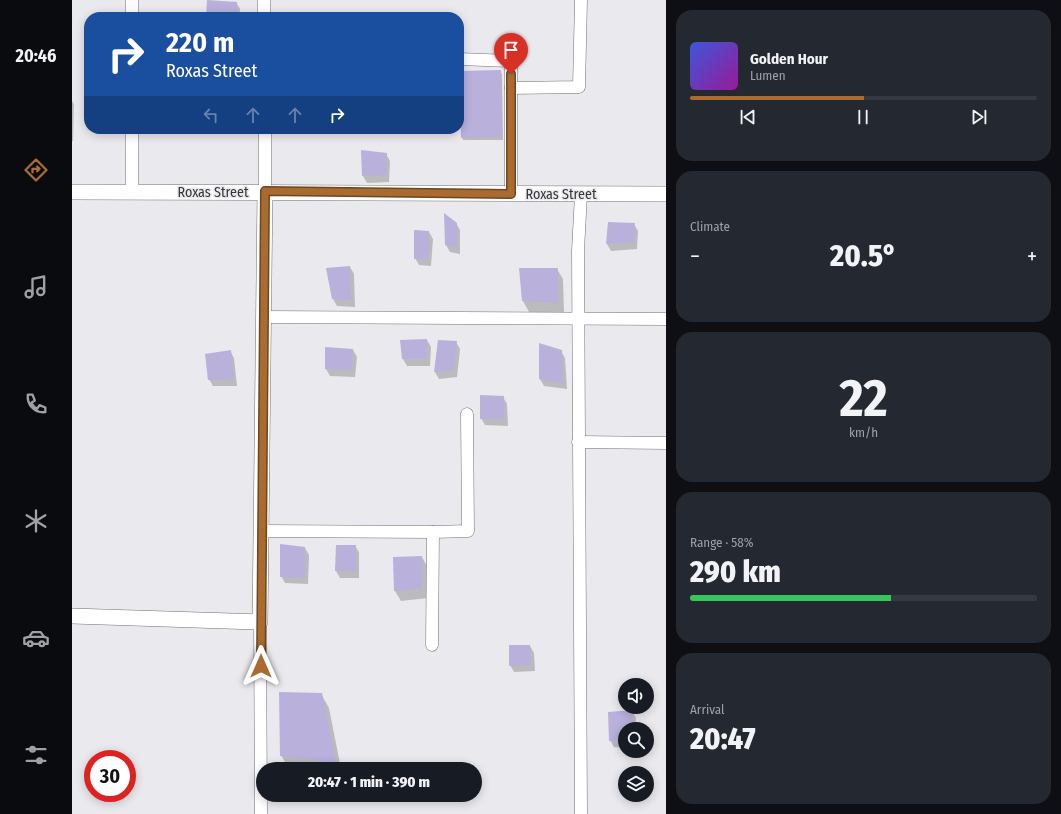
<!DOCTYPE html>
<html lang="en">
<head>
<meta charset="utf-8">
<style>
  body { margin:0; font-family:"Fira Sans Condensed",sans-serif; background:#242831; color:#f1f3f6; height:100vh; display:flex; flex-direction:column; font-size:15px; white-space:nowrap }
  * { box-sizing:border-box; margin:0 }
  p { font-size:13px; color:#9ea1a6 }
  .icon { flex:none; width:22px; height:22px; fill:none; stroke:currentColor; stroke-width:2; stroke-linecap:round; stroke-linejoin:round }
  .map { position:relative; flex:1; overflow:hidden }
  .panel { display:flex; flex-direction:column; gap:10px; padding:10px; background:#0d0f14; width:395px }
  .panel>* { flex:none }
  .guide { position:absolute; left:12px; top:12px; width:380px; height:122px; border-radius:16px; box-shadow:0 2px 10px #0003; background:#1a4fa0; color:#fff; overflow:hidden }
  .fabs { position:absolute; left:546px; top:678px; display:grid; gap:8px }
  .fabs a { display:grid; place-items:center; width:36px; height:36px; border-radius:50%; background:#171b24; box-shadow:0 2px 10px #0003; font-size:20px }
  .speed { position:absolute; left:12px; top:750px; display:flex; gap:8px; font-size:20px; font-weight:700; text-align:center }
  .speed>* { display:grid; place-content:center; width:52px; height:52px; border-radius:50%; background:#171b24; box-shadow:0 2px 10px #0003; line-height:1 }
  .speed .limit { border:6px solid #d22; background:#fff; color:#111 }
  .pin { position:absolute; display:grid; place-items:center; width:34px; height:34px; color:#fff; margin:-41px -17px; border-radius:50% 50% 50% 0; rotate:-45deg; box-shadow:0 0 4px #0007 }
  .pin .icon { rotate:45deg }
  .me { position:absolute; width:44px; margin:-22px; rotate:0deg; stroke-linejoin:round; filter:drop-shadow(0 0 3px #0008) }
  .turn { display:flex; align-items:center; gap:14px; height:84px; padding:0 16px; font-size:18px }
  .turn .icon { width:52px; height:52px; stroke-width:2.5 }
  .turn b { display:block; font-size:28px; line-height:34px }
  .lanes { display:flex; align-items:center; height:38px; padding:0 16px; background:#0003; justify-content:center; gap:20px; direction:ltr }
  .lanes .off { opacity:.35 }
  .big { font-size:30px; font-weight:800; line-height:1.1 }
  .panel .widget { flex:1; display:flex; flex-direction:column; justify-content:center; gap:6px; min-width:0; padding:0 14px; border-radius:16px; background:#242831 }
  .panel .dial { align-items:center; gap:0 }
  .dial b { font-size:52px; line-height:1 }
  .song { display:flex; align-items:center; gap:12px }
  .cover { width:48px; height:48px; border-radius:6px; background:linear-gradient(135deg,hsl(230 70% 55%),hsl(300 70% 35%)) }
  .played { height:4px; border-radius:2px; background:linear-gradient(90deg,#a96b30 50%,#363941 50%) }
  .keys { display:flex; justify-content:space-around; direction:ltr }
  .heat { display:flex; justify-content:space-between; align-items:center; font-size:22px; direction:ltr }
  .charge { height:6px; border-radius:3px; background:linear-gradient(90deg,#34c759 58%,#363941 0) }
  .trip { position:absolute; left:184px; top:762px; width:226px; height:40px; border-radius:20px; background:#171b24; box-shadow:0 2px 10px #0003; font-weight:800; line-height:40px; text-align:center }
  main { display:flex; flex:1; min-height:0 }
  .menu { display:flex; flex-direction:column; width:72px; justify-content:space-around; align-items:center; background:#090b0e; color:#9ea1a6 }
  .menu .icon { width:28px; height:28px }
  .menu .active { color:#a96b30 }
  .menu b { font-size:18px; color:#f1f3f6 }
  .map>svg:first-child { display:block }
  .shadow { fill:#0003 }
  .building { fill:#b9b0dc }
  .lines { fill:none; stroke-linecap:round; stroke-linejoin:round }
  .minor-casing { stroke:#727275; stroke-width:13 }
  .tertiary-casing { stroke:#727275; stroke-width:16 }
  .minor { stroke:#fff; stroke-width:12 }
  .tertiary { stroke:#fff; stroke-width:15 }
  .route-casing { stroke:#6e461f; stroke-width:10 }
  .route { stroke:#a96b30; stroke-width:7 }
  .labels { text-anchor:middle; stroke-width:3; stroke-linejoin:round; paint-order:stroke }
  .street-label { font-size:14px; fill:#363637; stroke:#eae9ed }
</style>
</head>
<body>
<main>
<nav class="menu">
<b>20:46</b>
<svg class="icon active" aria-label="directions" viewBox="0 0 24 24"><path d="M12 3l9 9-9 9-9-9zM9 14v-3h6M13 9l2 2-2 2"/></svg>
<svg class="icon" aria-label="music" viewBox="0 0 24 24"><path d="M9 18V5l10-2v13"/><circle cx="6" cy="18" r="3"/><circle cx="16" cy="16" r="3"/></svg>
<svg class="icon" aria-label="phone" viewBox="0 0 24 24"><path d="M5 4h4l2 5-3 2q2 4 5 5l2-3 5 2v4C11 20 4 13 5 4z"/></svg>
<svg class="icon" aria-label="climate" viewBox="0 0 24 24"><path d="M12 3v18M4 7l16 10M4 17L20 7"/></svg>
<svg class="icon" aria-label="car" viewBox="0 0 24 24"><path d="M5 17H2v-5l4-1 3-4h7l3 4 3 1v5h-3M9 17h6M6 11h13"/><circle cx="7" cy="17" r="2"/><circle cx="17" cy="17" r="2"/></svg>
<svg class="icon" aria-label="filters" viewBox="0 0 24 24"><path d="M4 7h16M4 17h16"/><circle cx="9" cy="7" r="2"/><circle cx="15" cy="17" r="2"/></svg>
</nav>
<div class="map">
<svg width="594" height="814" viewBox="0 0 594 814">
  <rect width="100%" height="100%" fill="#eae9ed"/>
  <!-- shadow -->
  <g class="shadow">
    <polygon points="164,2 168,9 168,17 135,17"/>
    <polygon points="428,71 430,74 431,140 391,140 390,137 389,116 387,116 387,72"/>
    <polygon points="0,101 2,104 1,141 0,141"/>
    <polygon points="314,154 318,161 317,182 295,183 291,176"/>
    <polygon points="384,223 388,230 388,254 378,252 374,245"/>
    <polygon points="562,224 566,231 565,249 539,251 535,244"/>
    <polygon points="357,232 361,239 359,266 347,265 343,258"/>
    <polygon points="278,267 282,274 283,307 265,306 261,299"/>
    <polygon points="448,269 485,269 491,279 492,313 457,312 451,301"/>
    <polygon points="355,340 359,347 358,366 335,366 331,359"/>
    <polygon points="367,341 384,342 388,349 385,377 367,379 363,372"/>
    <polygon points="281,350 285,357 283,377 258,376 254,369"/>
    <polygon points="158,351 162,358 165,386 141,386 137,379"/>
    <polygon points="489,351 493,358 495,389 472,386 468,379"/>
    <polygon points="431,397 435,404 436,426 413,425 409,418"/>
    <polygon points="283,546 287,552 287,578 268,578 264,571"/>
    <polygon points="233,548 237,555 236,584 213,583 209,576"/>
    <polygon points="350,557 356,568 356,598 329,601 323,591"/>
    <polygon points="458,646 462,653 463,671 442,672 438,665"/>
    <polygon points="249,694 257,708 269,769 217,769 209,755"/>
    <polygon points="560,711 564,718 563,729 553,729 553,748 542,747 538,740"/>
  </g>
  <!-- building -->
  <g class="building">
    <polygon points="135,0 165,2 165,17 134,17"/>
    <polygon points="429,70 430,137 389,138 387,71"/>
    <polygon points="289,150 315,153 314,175 290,176"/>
    <polygon points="372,213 385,223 385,248 373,245"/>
    <polygon points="536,222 563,223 562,242 534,244"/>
    <polygon points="342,230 357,231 356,259 342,259"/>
    <polygon points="278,266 279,300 260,299 254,268"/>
    <polygon points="447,268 486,268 486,303 450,301"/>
    <polygon points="355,339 355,359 330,359 328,340"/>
    <polygon points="366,340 385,341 381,370 362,372"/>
    <polygon points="467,343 490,350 491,383 467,379"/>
    <polygon points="253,347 281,349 280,370 253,369"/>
    <polygon points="159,350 162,379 136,380 133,354"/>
    <polygon points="408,395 432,396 432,419 408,419"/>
    <polygon points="208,544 233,547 233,578 208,577"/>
    <polygon points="264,545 284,545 284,571 263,571"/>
    <polygon points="350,556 350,588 322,591 321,557"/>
    <polygon points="437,645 458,645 459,665 437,666"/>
    <polygon points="207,692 250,693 264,763 208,756"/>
    <polygon points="560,710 560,729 553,729 553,741 537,741 536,712"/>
  </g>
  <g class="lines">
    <defs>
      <g id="minor">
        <polyline points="60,0 60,17"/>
        <polyline points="192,17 192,0"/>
        <polyline points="387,59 439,61 439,194"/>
        <polyline points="439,88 507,87 509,0"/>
        <polyline points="193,129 193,191"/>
        <polyline points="60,192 60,129"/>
        <polyline points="191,317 594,319"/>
        <polyline points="506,442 594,443"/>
        <polyline points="190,531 361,532 360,645"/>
        <polyline points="361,532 396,531 395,414"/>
        <polyline points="188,622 189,814"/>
        <polyline points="509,814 506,251 509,194"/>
      </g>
      <g id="tertiary">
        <path d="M0,192C198,192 396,194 594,194"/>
        <polyline points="0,616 188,622 193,191"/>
      </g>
    </defs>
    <!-- minor casing -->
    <use href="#minor" class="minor-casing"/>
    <!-- tertiary casing -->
    <use href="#tertiary" class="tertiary-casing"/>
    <!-- minor -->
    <use href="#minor" class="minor"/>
    <!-- tertiary -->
    <use href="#tertiary" class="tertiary"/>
  </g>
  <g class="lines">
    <defs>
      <polyline id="route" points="189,666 193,191 439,194 439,74"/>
    </defs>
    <!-- route casing -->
    <use href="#route" class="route-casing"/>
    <!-- route -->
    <use href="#route" class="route"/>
  </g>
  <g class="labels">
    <!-- street labels -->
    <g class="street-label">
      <text x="141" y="197">Roxas Street</text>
      <text x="489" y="199">Roxas Street</text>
    </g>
  </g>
</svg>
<div class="fabs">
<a><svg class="icon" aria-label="sound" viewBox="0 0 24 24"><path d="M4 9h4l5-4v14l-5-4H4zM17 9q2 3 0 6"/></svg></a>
<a><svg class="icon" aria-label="search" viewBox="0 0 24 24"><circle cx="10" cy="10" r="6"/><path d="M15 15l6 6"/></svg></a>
<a><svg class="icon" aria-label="layers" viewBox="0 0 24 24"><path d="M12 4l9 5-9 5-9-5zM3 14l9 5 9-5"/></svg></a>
</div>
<div class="speed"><div class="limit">30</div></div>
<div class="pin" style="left:439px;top:74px;background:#d93025"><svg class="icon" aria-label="arrive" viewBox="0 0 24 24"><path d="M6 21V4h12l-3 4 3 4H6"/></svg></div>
<svg class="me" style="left:189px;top:666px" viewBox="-20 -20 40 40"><path d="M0-17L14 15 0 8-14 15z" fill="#a96b30" stroke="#fff" stroke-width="4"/></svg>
<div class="trip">20:47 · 1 min · 390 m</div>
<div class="guide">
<div class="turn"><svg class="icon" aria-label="right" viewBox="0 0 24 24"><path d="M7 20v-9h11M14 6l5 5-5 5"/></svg><div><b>220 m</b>Roxas Street</div></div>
<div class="lanes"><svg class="icon off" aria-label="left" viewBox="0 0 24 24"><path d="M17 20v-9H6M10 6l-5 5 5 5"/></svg><svg class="icon off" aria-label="ahead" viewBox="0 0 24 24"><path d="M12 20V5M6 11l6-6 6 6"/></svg><svg class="icon off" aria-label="ahead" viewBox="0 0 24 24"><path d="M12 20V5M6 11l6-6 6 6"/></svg><svg class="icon" aria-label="right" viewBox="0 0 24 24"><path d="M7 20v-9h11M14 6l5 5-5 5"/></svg></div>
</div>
</div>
<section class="panel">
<div class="widget">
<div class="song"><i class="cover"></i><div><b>Golden Hour</b><p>Lumen</p></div></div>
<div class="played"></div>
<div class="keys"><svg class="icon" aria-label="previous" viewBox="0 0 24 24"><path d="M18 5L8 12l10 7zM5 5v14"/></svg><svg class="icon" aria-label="pause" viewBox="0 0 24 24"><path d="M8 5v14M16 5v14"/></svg><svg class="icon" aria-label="next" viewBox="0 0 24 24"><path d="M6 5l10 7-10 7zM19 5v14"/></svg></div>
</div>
<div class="widget"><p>Climate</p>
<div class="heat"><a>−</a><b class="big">20.5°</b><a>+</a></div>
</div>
<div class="widget dial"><b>22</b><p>km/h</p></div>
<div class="widget"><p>Range · 58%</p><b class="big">290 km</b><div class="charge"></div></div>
<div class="widget"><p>Arrival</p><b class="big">20:47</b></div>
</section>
</main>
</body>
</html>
